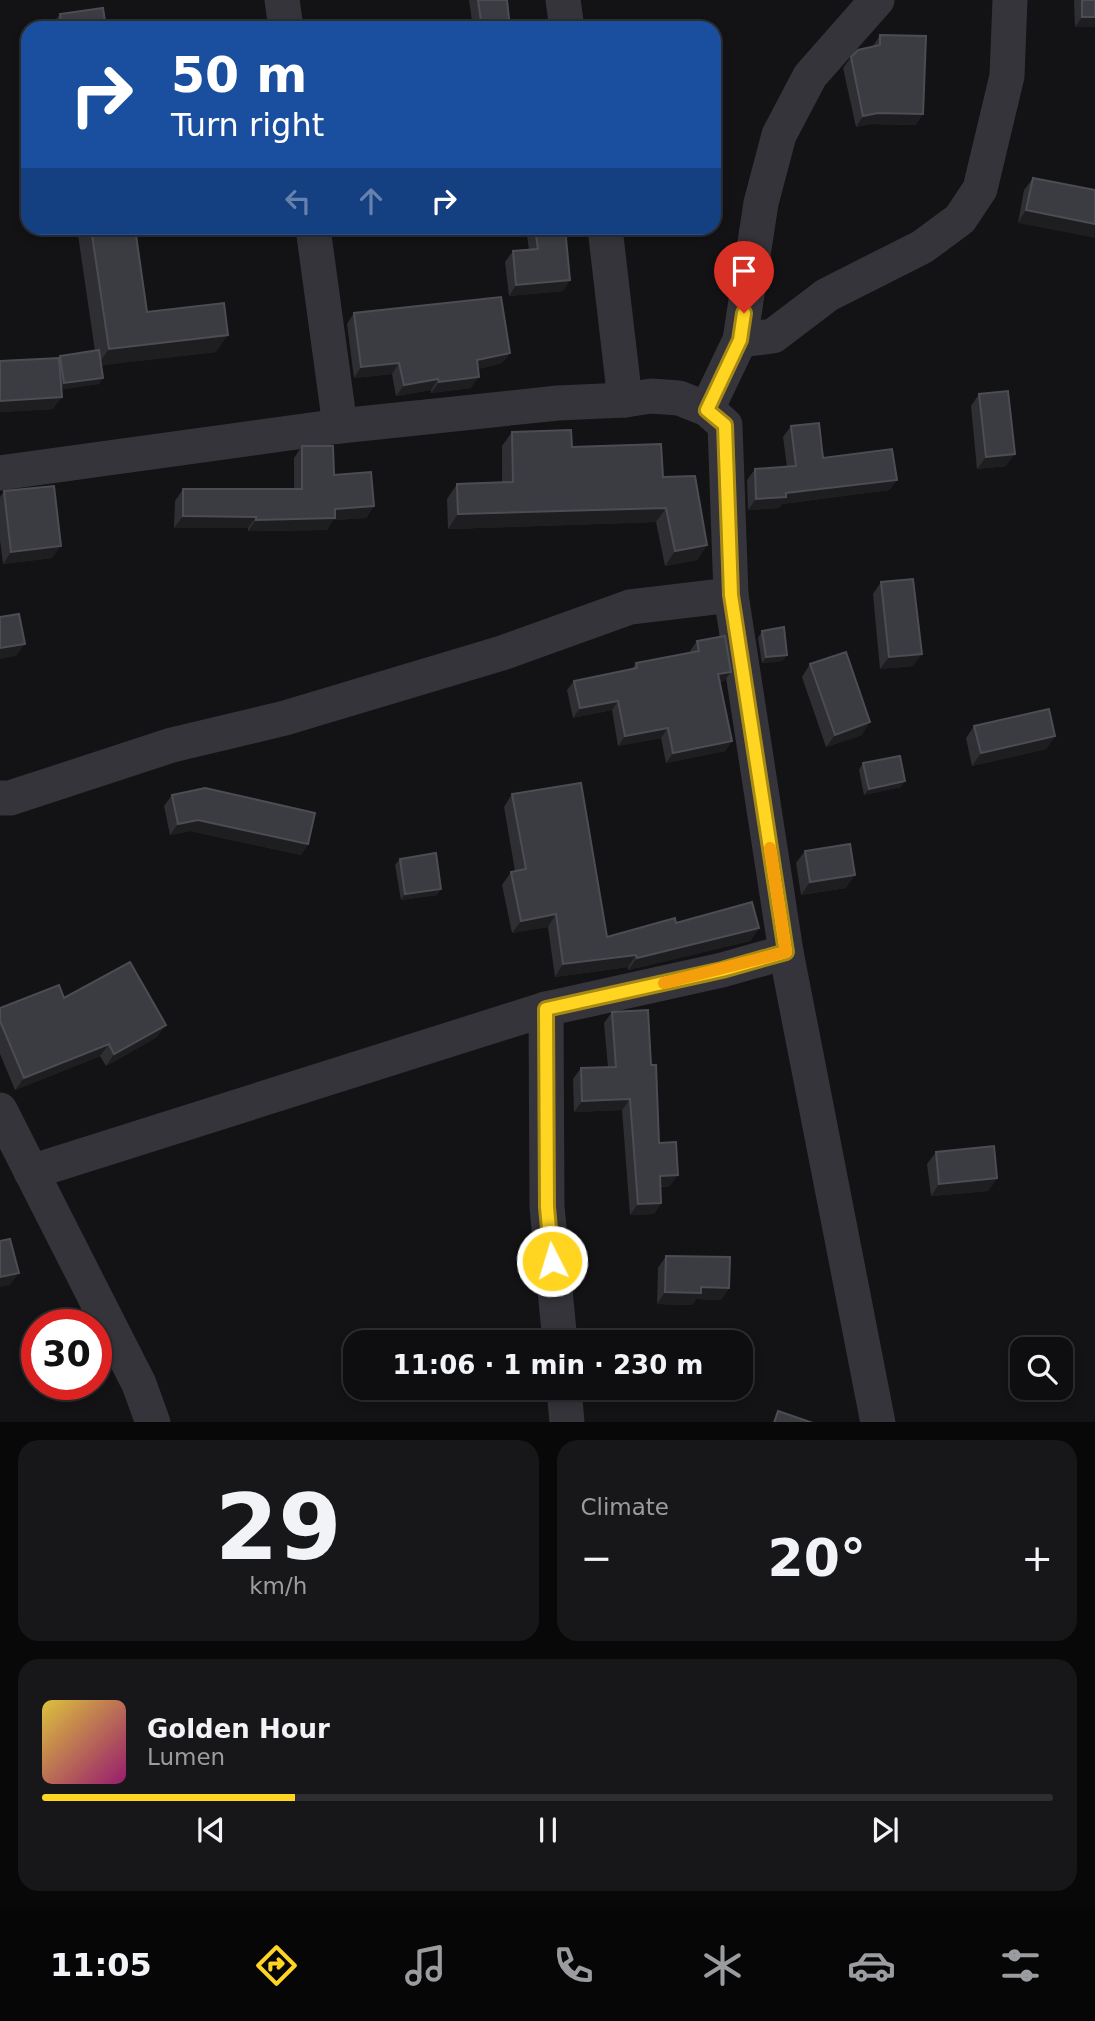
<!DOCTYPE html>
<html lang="en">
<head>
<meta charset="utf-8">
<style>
  body { margin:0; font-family:"DejaVu Sans",sans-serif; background:#171719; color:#f1f3f6; height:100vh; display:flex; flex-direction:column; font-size:26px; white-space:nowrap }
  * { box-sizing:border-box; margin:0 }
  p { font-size:23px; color:#9b9c9f }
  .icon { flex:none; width:38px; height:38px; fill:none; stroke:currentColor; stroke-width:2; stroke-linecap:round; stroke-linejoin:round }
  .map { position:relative; height:1422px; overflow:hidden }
  .drawer { display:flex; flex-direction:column; gap:18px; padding:18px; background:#080809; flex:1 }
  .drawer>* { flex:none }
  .top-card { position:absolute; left:21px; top:21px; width:700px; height:214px; border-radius:21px; box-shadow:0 4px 10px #0003,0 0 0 2px #2e2e30; background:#1a4fa0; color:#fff; overflow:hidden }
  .buttons { position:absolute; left:1010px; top:1337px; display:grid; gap:14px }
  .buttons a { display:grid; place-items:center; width:63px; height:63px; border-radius:14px; background:#0e0e10; box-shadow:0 4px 10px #0003,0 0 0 2px #2e2e30; font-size:35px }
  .speed { position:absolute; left:21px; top:1309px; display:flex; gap:14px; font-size:35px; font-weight:700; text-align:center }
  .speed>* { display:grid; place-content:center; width:91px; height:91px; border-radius:50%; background:#0e0e10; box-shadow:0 4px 10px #0003,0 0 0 2px #2e2e30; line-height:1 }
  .speed .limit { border:10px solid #d22; background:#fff; color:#111 }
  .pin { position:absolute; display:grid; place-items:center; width:60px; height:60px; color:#fff; margin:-72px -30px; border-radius:50% 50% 50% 0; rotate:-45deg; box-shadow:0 0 7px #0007 }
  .pin .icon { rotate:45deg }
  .me { position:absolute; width:77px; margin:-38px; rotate:355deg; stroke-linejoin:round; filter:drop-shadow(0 0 5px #0008) }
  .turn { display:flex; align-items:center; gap:24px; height:147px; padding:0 35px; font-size:32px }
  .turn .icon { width:91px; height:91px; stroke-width:2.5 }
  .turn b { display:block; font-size:49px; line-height:60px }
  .lanes { display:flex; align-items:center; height:66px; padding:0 35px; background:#0003; justify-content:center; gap:35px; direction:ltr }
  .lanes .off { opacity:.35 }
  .big { font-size:52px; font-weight:800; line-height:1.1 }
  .drawer .card { flex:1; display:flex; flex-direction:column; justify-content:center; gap:10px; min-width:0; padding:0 24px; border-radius:21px; background:#171719 }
  .drawer .dial { align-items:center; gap:0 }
  .dial b { font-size:91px; line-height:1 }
  .song { display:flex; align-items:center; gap:21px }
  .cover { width:84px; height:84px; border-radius:10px; background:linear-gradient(135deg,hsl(50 70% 55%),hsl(320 70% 35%)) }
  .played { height:7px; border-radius:4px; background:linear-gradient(90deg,#ffd521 25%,#2e2e30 25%) }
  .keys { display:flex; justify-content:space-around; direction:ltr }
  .heat { display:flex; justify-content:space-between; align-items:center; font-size:38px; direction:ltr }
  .drawer .tiles { flex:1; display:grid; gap:18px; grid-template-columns:1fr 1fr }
  .card:last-child { grid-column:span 2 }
  .trip { position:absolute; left:343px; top:1330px; width:410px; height:70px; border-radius:21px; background:#0e0e10; box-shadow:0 4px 10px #0003,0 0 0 2px #2e2e30; font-weight:800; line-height:70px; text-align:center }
  .dock { display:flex; height:112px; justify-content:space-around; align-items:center; background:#060606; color:#9b9c9f }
  .dock .icon { width:49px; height:49px }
  .dock .current { color:#ffd521 }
  .dock b { font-size:32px; color:#f1f3f6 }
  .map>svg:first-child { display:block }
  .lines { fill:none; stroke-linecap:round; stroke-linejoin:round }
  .minor { stroke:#34343a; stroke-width:35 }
  .wall { fill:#2f2f33 }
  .shaded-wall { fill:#1e1e21 }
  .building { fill:#3b3c41; stroke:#4c4c54; stroke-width:2 }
  .route-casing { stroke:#a68a15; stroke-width:18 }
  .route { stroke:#ffd521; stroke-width:12 }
  .slow { stroke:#f59e0b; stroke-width:12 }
</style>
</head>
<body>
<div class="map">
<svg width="1095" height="1423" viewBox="0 0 1095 1423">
  <rect width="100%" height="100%" fill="#131315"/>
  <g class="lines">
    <!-- minor -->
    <g class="minor">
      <polyline points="282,0 286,28"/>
      <polyline points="563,0 567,28"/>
      <polyline points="313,228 340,426"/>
      <polyline points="605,228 625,400"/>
      <polyline points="740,340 773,336 827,295 922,247 960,219 980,189 1007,76 1010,0"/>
      <polyline points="707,409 740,340 761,203 779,135 810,76 877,0"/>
      <polyline points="0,473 340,426 558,403 625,400 651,396 679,398 707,409 725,425 731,595 786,952 722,970 546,1009 31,1172"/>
      <polyline points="0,798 10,798 172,745 285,718 502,653 630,607 731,595"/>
      <polyline points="786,952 878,1423"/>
      <polyline points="546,1009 547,1207 560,1342"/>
      <polyline points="0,1110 139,1384 153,1423"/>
      <polyline points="564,1388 567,1423"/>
    </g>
  </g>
  <!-- wall -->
  <g class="wall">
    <polygon points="469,0 507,0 510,28 473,28"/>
    <polygon points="1074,0 1095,0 1095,27 1075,27"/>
    <polygon points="60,14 106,28 50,28"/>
    <polygon points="880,35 916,125 870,124 856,127 843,68 851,57 873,46"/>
    <polygon points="1033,178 1095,190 1018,223 1024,190"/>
    <polygon points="77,228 135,228 147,312 216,352 101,365 103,378 99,384 61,389 53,409 0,412 0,361 59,358 60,356 95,351"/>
    <polygon points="526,228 568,228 565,230 570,280 563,291 509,296 505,262 513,251 529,250"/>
    <polygon points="354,313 510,353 502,363 478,369 471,388 431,393 431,390 396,396 392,374 354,378 347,324"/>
    <polygon points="979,394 1006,466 977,469 971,406"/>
    <polygon points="791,426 823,458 897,480 889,490 782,504 779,508 748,510 747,480 755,469 787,467 783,437"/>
    <polygon points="512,432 572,447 663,477 707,545 697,560 665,566 656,522 448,529 447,499 457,484 502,483 502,446"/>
    <polygon points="302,446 334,475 374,506 366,518 333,520 327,530 248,531 248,528 174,528 175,501 183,489 294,489 294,458"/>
    <polygon points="4,491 52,558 3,564 0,540 0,497"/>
    <polygon points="881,582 913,666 880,669 873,594"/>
    <polygon points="762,631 787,655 782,661 762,663 758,638"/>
    <polygon points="697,641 731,672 724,681 720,682 732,741 725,751 666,763 661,738 618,746 612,710 573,718 567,690 574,681 632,669 636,663 691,652 690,651"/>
    <polygon points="810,664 862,735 826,747 802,677"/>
    <polygon points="974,726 1055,736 1046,749 972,766 966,738"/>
    <polygon points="863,763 901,787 864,795 859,770"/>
    <polygon points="512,794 607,937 676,923 759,928 750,941 628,970 628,967 555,977 548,927 512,933 502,885 511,872 515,871 504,807"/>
    <polygon points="172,795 308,844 301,855 190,831 170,835 164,806"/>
    <polygon points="805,851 846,888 801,895 796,863"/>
    <polygon points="400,859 441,889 437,895 401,900 395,865"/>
    <polygon points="64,998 157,1037 106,1066 100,1056 15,1090 0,1054 0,1008"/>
    <polygon points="612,1012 651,1065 659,1143 670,1186 661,1187 661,1203 654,1214 630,1215 622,1110 574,1112 573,1079 581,1068 608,1067 604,1023"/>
    <polygon points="936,1152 997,1178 988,1191 931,1196 927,1164"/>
    <polygon points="666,1256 729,1288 721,1300 696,1299 692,1305 657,1304 658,1268"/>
  </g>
  <!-- shaded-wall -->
  <g class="shaded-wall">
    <polygon points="1082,17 1095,17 1095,27 1075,27"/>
    <polygon points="878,113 923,114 916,125 870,124 856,127 863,116"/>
    <polygon points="1026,210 1095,224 1095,238 1018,223"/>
    <polygon points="570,280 563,291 509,296 516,285"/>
    <polygon points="228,335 216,352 97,366 109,349"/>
    <polygon points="510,353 502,363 470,371 477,360"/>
    <polygon points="399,363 392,374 354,378 361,367"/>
    <polygon points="479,377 471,388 431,393 439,382"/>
    <polygon points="103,378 99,384 60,390 64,383"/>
    <polygon points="438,379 431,390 396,396 404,385"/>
    <polygon points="62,397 53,409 0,412 0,401"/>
    <polygon points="1015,454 1006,466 977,469 986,457"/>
    <polygon points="897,480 889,490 782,504 779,508 748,510 756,499 786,493"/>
    <polygon points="374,506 366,518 333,520 327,530 248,531 256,520 335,509"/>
    <polygon points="666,508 656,522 448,529 458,514"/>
    <polygon points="183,516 256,517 248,528 174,528"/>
    <polygon points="707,545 697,560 665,566 675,551"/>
    <polygon points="61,546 52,558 3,564 11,552"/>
    <polygon points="25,644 16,656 0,659 0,648"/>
    <polygon points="922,654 913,666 880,669 889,657"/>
    <polygon points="787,655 782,661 762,663 766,657"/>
    <polygon points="731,672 724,681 711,684 718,674"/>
    <polygon points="618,701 612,710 573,718 580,708"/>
    <polygon points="870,722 862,735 826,747 835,735"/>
    <polygon points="668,728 661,738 618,746 625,736"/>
    <polygon points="1055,736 1046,749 972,766 981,753"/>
    <polygon points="732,741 725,751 666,763 673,753"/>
    <polygon points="905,781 901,787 864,795 869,789"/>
    <polygon points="198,820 308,844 301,855 190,831 170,835 178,824"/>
    <polygon points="855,875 846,888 801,895 810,882"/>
    <polygon points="441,889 437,895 401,900 405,894"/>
    <polygon points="556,914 548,927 512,933 521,921"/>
    <polygon points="759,928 750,941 628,970 637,958"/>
    <polygon points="636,955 628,967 555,977 563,964"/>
    <polygon points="166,1025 157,1037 106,1066 114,1054"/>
    <polygon points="109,1044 100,1056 15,1090 24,1078"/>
    <polygon points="630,1099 622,1110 574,1112 582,1101"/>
    <polygon points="678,1175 670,1186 653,1187 660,1176"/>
    <polygon points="997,1178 988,1191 931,1196 939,1184"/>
    <polygon points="661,1203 654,1214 630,1215 638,1204"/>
    <polygon points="19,1273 10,1285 0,1287 0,1277"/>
    <polygon points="701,1287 729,1288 721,1300 696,1299 692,1305 657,1304 665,1292"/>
  </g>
  <!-- building -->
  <g class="building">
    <polygon points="478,0 507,0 510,28 482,28"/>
    <rect x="1082" y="0" width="13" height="17"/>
    <polygon points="103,8 106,28 62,28 60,14"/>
    <polygon points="880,35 926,36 923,114 878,113 863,116 851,57 858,50 880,45"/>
    <polygon points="1033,178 1095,190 1095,224 1026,210"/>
    <polygon points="91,228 135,228 147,312 224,303 228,335 109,349"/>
    <polygon points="535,228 565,228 570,280 516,285 513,251 538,249"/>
    <polygon points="501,297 510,353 477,360 479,377 439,382 438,379 404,385 399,363 361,367 354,313"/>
    <polygon points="99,350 103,378 64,383 60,356"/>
    <polygon points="59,358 62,397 0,401 0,361"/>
    <polygon points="1008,391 1015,454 986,457 979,394"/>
    <polygon points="819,423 823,458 892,449 897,480 786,493 786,497 756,499 755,469 796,466 791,426"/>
    <polygon points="571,430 572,447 661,444 663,477 695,476 707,545 675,551 666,508 458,514 457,484 513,482 512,432"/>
    <polygon points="302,446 333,446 334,475 371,472 374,506 335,509 335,518 256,520 256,517 183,516 183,489 302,489"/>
    <polygon points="54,486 61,546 11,552 4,491"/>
    <polygon points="913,579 922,654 889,657 881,582"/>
    <polygon points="19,614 25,644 0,648 0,617"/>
    <polygon points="784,627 787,655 766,657 762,631"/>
    <polygon points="725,636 731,672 718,674 732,741 673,753 668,728 625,736 618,701 580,708 574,681 637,668 636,663 699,651 697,641"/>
    <polygon points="846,652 870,722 835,735 810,664"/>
    <polygon points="1049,709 1055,736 981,753 974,726"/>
    <polygon points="900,756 905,781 869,789 863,763"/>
    <polygon points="581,783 607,937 675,918 676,923 752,902 759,928 637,958 636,955 563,964 556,914 521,921 511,872 526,869 512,794"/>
    <polygon points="205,788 315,813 308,844 198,820 178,824 172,795"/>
    <polygon points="850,844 855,875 810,882 805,851"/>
    <polygon points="436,853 441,889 405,894 400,859"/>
    <polygon points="130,962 166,1025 114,1054 109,1044 24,1078 0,1021 0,1008 59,985 64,998"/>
    <polygon points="648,1010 651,1065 656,1065 659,1143 676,1142 678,1175 660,1176 661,1203 638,1204 630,1099 582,1101 581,1068 616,1067 612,1012"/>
    <polygon points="994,1146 997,1178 939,1184 936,1152"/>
    <polygon points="10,1239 19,1273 0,1277 0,1241"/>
    <polygon points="666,1256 730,1257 729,1288 701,1287 701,1293 665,1292"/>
    <polygon points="778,1411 813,1423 774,1423"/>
  </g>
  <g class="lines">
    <defs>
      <polyline id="route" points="552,1261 547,1207 546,1009 722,970 786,952 731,595 725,425 707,410 740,340 744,313"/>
    </defs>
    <!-- route casing -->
    <use href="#route" class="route-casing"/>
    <!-- route -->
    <use href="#route" class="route"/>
    <!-- slow -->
    <polyline class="slow" points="664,983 786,952 770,848"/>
  </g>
</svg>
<div class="buttons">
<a><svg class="icon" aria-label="search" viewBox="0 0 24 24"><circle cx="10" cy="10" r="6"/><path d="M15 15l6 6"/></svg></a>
</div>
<div class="speed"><div class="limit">30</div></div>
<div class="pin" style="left:744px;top:313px;background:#d93025"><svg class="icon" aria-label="arrive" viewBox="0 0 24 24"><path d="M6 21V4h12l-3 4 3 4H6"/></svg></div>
<svg class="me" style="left:552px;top:1261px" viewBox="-20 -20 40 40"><circle r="17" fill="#ffd521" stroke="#fff" stroke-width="3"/><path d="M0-11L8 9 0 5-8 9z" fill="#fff"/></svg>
<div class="trip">11:06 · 1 min · 230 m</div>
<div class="top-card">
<div class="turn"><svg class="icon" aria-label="right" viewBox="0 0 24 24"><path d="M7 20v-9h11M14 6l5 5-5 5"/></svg><div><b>50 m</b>Turn right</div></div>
<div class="lanes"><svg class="icon off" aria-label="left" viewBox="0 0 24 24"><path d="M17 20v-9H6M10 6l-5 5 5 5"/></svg><svg class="icon off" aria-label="ahead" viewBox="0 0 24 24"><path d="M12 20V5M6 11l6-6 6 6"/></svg><svg class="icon" aria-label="right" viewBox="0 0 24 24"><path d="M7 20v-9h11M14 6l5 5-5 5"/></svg></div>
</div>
</div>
<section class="drawer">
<div class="tiles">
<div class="card dial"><b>29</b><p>km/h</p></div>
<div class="card"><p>Climate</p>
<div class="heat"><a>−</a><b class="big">20°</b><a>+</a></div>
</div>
<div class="card">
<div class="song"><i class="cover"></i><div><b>Golden Hour</b><p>Lumen</p></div></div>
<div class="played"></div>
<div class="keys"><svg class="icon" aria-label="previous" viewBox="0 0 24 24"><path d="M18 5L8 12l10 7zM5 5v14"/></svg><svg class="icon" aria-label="pause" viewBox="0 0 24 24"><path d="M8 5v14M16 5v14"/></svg><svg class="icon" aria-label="next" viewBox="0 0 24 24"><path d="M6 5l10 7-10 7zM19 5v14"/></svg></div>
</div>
</div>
</section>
<nav class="dock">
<b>11:05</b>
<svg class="icon current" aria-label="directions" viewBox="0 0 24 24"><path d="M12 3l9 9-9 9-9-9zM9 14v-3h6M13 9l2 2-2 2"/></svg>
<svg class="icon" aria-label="music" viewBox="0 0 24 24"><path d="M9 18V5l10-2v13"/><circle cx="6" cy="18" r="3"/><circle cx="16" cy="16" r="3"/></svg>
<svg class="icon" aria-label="phone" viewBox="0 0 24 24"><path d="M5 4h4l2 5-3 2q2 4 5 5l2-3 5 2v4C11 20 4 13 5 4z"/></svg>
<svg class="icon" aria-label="climate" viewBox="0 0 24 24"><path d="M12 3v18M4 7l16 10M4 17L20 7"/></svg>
<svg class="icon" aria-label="car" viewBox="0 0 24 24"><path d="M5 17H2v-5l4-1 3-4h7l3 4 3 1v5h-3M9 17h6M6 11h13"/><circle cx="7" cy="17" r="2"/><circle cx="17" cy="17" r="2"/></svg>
<svg class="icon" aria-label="filters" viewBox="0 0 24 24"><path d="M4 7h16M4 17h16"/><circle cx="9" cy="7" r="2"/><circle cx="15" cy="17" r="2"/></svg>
</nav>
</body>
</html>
